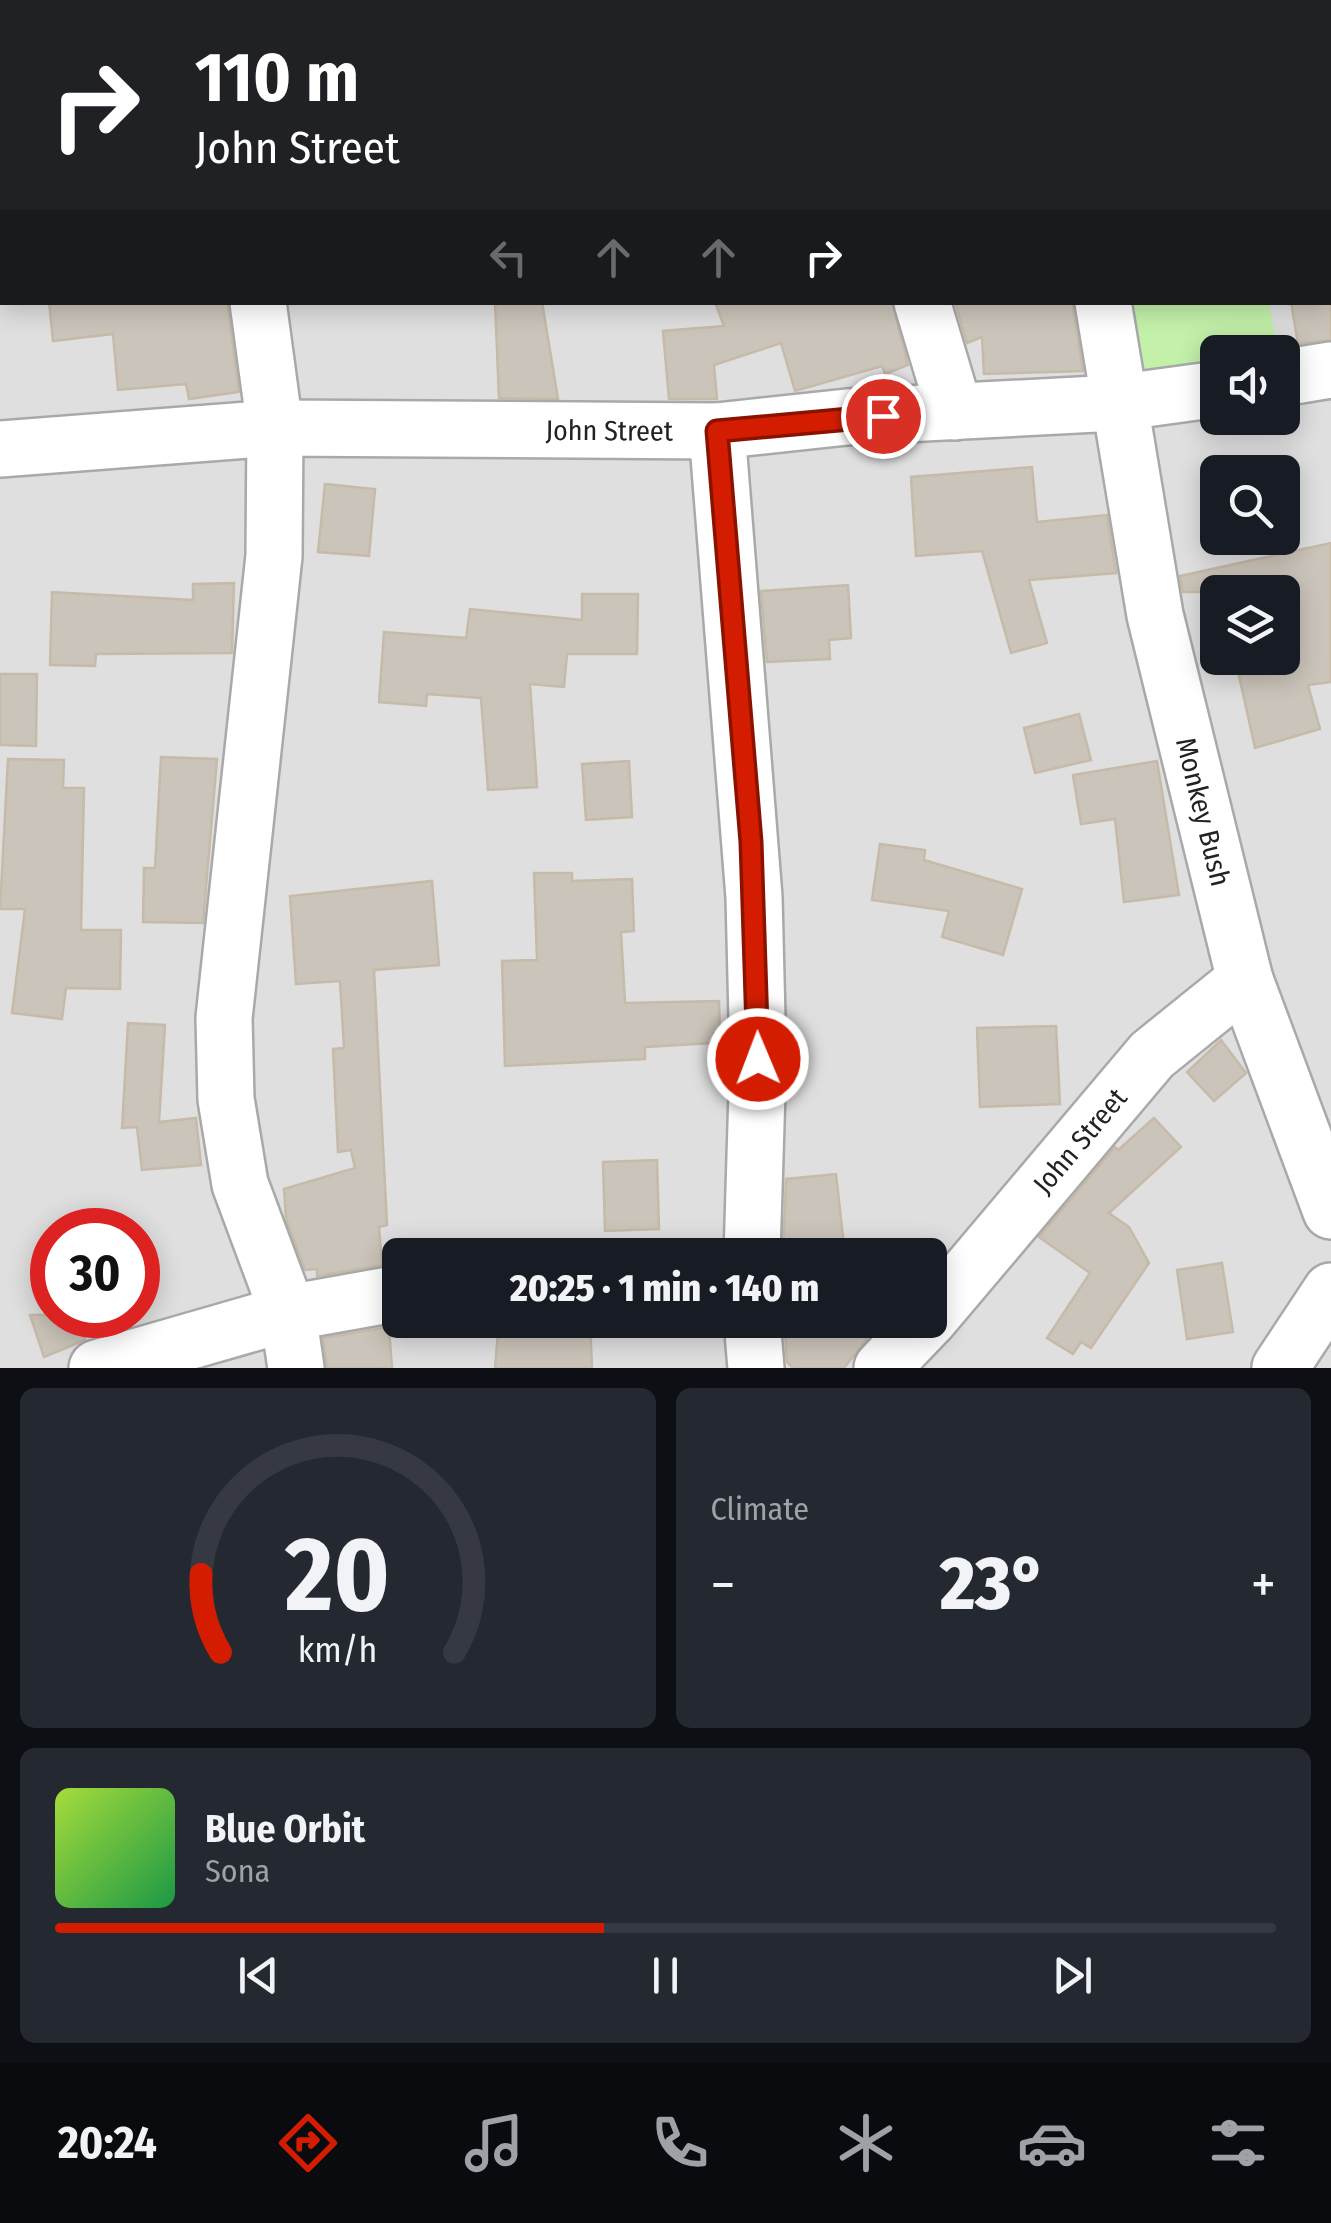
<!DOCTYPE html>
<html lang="en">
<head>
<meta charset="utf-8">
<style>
  body { margin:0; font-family:"Fira Sans Condensed",sans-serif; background:#242831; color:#f1f3f6; height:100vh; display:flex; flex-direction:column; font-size:38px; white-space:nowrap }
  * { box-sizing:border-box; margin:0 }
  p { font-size:32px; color:#9ea1a6 }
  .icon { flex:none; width:55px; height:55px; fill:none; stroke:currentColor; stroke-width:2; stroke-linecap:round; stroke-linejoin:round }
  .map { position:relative; height:1368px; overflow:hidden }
  .details { display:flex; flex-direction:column; gap:20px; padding:20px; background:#0d0f14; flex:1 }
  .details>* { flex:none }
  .banner { position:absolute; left:0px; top:0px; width:1332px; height:305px; box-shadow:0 5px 25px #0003; background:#202124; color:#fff; overflow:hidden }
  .fabs { position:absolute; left:1200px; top:335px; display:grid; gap:20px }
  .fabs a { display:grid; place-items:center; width:100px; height:100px; border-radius:15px; background:#171b24; box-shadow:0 5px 25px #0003; font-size:50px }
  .speed { position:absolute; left:30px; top:1208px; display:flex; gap:20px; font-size:50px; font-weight:700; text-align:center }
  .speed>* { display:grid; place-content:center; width:130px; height:130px; border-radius:50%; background:#171b24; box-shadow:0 5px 25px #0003; line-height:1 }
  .speed .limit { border:15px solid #d22; background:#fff; color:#111 }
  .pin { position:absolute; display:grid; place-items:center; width:85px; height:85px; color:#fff; margin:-42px; border:5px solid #fff; border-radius:50%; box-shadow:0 2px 10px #0007 }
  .me { position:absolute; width:110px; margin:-55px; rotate:359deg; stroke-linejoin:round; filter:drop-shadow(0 0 8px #0008) }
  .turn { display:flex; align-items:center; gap:35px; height:210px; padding:0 30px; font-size:45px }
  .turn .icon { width:130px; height:130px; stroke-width:2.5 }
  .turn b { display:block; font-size:70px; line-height:85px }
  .lanes { display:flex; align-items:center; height:95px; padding:0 30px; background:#0003; justify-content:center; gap:50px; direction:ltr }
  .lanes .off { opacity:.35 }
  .big { font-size:75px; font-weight:800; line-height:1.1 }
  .details .card { flex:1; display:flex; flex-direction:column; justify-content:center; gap:15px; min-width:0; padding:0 35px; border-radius:15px; background:#242831 }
  .details .dial { align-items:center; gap:0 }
  .dial svg { height:260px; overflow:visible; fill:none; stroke:#363941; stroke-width:7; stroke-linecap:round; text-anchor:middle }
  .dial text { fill:#f1f3f6; stroke:none }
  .song { display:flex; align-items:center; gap:30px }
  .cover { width:120px; height:120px; border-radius:15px; background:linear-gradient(135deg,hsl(80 70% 55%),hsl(140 70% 35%)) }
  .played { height:10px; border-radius:5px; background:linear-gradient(90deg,#d41d00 45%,#363941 45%) }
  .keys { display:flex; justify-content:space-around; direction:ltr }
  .heat { display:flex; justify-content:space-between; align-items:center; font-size:55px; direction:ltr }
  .details .tiles { flex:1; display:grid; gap:20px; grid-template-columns:1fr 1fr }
  .card:last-child { grid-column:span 2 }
  .trip { position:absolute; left:382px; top:1238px; width:565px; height:100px; border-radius:15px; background:#171b24; box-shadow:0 5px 25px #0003; font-weight:800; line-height:100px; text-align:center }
  .dock { display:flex; height:160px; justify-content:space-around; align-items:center; background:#090b0e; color:#9ea1a6 }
  .dock .icon { width:70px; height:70px }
  .dock .current { color:#d41d00 }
  .dock b { font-size:45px; color:#f1f3f6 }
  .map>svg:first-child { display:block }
  .residential { fill:#e0dfdf; fill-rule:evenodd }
  .grass { fill:#c3f1aa }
  .building { fill:#cbc4ba; stroke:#c6baa8; stroke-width:2.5 }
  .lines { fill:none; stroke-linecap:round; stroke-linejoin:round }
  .minor-casing { stroke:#a9a9a9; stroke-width:60 }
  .minor { stroke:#fff; stroke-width:55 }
  .route-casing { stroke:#8a1300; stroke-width:25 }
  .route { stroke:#d41d00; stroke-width:18 }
  .labels { text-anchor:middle; stroke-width:9; stroke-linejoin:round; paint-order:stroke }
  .street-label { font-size:28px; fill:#222; stroke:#fff }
</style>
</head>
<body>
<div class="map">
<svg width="1331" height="1368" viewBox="0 0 1331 1368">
  <rect width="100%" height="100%" fill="#f3f1e8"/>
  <!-- residential -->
  <path class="residential" d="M0,0H1331V1368H0ZM2,2H1330V302H2ZM1218,352H1282V418H1218ZM1218,472H1282V538H1218ZM1218,592H1282V658H1218ZM52,1230H138V1315H52ZM400,1255H930V1320H400Z"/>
  <!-- grass -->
  <polygon class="grass" points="1126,303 1269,303 1278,352 1218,352 1217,372 1141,381"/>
  <!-- building -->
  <g class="building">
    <polygon points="49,302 227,302 239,392 189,399 186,384 118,390 113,334 53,341"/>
    <polygon points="495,302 542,302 558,399 499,398"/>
    <polygon points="715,302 892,302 908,365 885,374 882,366 795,391 781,343 714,365 717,399 669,399 663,331 724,326"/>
    <polygon points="955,302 1072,302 1083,371 984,374 982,337 967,343"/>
    <polygon points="1291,302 1331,302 1331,340 1298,344"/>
    <polygon points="1032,467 1037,522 1107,515 1116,573 1029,580 1047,643 1011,653 982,551 916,556 911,477"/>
    <polygon points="325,484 375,489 369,556 318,552"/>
    <polygon points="1331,543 1331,682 1308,685 1320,729 1255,748 1235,658 1282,658 1282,592 1183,592 1180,576"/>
    <polygon points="234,583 232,653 96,654 95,666 50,665 52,592 193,600 193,584"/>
    <polygon points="848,585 851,638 829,640 830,659 767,662 761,591"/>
    <polygon points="582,594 638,594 637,654 567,654 564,687 530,684 537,787 488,790 481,698 427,694 426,706 379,702 384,632 466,638 470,609 582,620"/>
    <polygon points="0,674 37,674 36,746 0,745"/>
    <polygon points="1079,714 1091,760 1035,773 1024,728"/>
    <polygon points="161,757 217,759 203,923 143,922 144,868 155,868"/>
    <polygon points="8,759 64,760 63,788 84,788 81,930 121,930 120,989 66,988 62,1019 12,1013 25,909 0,909"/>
    <polygon points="629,761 632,817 586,820 582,764"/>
    <polygon points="1157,761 1179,895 1124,902 1115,819 1081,824 1073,775"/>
    <polygon points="880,844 925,850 924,860 1022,889 1003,955 942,937 949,911 872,900"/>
    <polygon points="534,873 572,873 572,881 632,879 634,931 621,932 625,1003 719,1001 720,1033 713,1033 713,1043 645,1047 645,1059 505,1066 502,961 537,960"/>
    <polygon points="432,881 439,965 374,970 387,1225 379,1227 382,1265 317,1276 317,1269 305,1270 286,1219 284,1189 355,1168 351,1150 338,1152 333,1049 344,1048 340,981 296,984 290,896"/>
    <polygon points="128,1023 165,1025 159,1122 196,1118 201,1165 142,1170 137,1127 122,1128"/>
    <polygon points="1056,1026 1060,1104 980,1107 977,1028"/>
    <polygon points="1221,1040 1246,1073 1214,1101 1187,1072"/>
    <polygon points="1154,1118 1181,1147 1109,1213 1129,1227 1149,1263 1091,1348 1081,1342 1073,1354 1047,1338 1090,1273 1039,1237 1115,1147 1118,1150"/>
    <polygon points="657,1160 659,1229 605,1231 603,1162"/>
    <polygon points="836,1174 845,1255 783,1255 786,1179"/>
    <polygon points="1222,1263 1233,1332 1187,1339 1177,1270"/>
    <polygon points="30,1315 77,1315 85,1340 44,1357"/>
    <polygon points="499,1320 590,1320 592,1368 495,1368"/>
    <polygon points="800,1320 850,1320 867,1339 844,1368 793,1368 787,1362 785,1334"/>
    <polygon points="389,1327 392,1368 327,1368 323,1338"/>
  </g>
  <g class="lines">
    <defs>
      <g id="minor">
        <polyline points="786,0 787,2"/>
        <polyline points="1065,0 1065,2"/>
        <polyline points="243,2 244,0"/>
        <polyline points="258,302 275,428 274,556 224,1018 226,1099 240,1184 288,1313 296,1368"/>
        <polyline points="922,302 955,412"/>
        <path id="s1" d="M1103,302L1155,615L1245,980L1331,1211"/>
        <polyline points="1282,378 1331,370"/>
        <polyline points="717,431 754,897 758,1059 752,1255"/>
        <path id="s2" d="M0,449L275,428L717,431L847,417L1116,403L1218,389"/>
        <path id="s3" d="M930,1318L1152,1055L1245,980"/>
        <polyline points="752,1320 756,1368"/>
        <polyline points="97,1368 288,1313 400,1293"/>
        <polyline points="882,1368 928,1320"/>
        <polyline points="1280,1368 1331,1291"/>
      </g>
    </defs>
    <!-- minor casing -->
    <use href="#minor" class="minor-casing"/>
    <!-- minor -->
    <use href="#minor" class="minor"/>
  </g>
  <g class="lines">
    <defs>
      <polyline id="route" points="758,1059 751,842 717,431 883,416"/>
    </defs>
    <!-- route casing -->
    <use href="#route" class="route-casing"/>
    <!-- route -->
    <use href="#route" class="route"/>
  </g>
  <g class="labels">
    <!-- street labels -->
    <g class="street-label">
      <text dy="10" stroke="none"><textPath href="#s2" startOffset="610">John Street</textPath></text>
      <text dy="10" stroke="none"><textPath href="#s1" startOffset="520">Monkey Bush</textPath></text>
      <text dy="10" stroke="none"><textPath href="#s3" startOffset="232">John Street</textPath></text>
    </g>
  </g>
</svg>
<div class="fabs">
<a><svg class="icon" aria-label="sound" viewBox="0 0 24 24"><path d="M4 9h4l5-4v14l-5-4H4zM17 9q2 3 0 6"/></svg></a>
<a><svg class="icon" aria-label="search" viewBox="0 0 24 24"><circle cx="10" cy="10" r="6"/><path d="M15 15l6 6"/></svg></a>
<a><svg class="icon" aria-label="layers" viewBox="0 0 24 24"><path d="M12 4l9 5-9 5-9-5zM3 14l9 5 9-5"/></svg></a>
</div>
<div class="speed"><div class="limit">30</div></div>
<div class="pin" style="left:883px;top:416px;background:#d93025"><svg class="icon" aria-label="arrive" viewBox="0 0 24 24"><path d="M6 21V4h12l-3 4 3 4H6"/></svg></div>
<svg class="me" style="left:758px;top:1059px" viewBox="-20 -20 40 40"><circle r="17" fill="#d41d00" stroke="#fff" stroke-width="3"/><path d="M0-11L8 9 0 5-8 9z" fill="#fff"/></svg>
<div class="trip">20:25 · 1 min · 140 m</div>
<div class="banner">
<div class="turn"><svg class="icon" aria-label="right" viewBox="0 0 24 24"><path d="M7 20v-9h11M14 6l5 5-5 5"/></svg><div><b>110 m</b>John Street</div></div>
<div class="lanes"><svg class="icon off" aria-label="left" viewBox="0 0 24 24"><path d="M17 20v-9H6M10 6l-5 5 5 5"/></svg><svg class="icon off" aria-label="ahead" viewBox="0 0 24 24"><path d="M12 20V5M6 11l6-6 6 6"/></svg><svg class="icon off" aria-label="ahead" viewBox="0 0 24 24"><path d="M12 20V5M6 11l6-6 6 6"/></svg><svg class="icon" aria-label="right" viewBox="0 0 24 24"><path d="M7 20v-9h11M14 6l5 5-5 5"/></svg></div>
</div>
</div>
<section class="details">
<div class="tiles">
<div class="card dial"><svg viewBox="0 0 100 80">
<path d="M14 69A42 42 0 1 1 86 69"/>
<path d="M14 69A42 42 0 0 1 8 45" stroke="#d41d00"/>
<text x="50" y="56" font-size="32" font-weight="700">20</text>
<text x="50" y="72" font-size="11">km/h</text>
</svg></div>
<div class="card"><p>Climate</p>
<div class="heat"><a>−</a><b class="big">23°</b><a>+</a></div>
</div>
<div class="card">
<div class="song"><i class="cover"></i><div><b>Blue Orbit</b><p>Sona</p></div></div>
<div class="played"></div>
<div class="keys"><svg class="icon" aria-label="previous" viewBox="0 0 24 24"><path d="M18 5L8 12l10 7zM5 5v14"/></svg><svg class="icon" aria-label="pause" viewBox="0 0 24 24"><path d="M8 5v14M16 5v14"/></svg><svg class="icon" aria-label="next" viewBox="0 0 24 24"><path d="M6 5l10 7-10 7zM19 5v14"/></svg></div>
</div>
</div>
</section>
<nav class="dock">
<b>20:24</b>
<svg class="icon current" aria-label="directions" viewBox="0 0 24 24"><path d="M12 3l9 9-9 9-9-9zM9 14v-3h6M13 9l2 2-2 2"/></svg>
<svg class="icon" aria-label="music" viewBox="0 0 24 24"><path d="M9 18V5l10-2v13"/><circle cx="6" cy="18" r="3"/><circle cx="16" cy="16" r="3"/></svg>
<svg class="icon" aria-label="phone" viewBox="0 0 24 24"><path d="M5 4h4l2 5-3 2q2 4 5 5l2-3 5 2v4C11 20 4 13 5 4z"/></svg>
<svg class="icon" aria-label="climate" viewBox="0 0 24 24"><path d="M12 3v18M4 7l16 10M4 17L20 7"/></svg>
<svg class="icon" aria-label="car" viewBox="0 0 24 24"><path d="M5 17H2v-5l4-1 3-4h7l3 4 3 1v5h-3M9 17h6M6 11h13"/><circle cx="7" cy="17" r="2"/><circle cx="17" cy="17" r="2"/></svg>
<svg class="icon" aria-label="filters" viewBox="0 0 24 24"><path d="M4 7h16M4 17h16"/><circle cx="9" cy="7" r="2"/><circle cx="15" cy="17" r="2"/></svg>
</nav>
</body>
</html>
